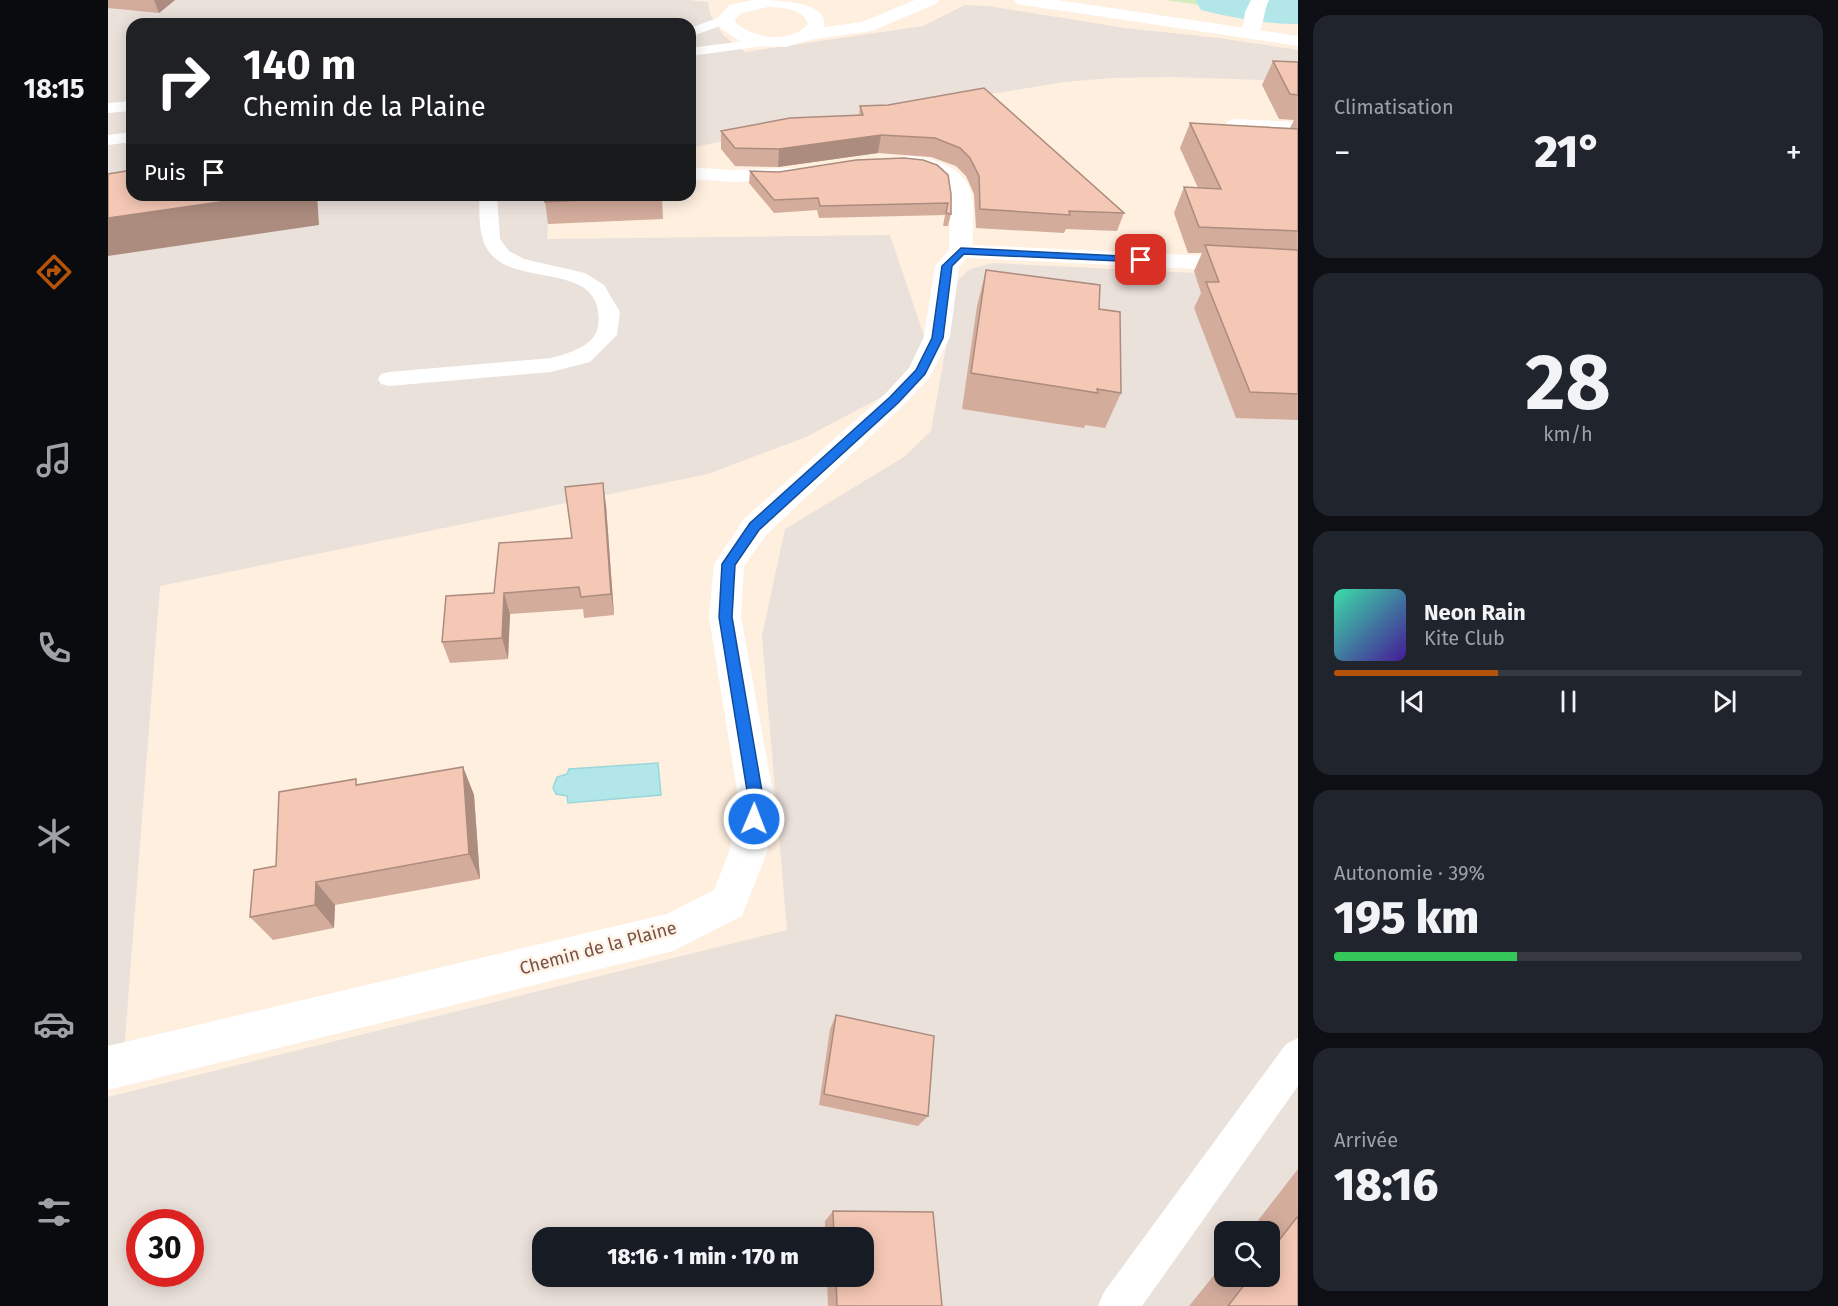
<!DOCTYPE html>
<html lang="fr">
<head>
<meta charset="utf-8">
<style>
  body { margin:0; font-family:"Fira Sans",sans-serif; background:#20242c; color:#f1f3f6; height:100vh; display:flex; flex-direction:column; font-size:22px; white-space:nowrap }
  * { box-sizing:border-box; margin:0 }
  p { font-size:20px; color:#9ea1a6 }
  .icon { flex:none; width:33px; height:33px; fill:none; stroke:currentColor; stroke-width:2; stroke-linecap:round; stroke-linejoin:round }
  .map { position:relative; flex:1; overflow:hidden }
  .side { display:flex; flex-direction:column; gap:15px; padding:15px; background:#0d0f14; width:540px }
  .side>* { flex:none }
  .top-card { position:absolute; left:18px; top:18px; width:570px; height:183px; border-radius:18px; box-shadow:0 3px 15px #0003; background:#202124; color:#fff; overflow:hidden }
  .fabs { position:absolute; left:1106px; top:1221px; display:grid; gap:12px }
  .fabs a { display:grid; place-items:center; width:66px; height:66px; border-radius:12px; background:#171b24; box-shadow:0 3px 15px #0003; font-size:30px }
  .speed { position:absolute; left:18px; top:1209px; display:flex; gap:12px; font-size:30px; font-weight:700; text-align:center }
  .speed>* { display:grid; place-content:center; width:78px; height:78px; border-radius:50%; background:#171b24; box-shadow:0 3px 15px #0003; line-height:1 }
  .speed .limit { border:9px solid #d22; background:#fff; color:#111 }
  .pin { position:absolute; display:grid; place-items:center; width:51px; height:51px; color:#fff; margin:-26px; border-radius:12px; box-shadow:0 3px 9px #0006 }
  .me { position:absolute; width:66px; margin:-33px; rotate:1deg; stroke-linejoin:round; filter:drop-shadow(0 0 4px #0008) }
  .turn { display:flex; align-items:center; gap:21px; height:126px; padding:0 18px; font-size:27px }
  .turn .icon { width:78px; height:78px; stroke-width:2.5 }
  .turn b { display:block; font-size:42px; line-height:51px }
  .then { display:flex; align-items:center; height:57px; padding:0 18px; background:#0003; gap:12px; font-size:22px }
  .big { font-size:45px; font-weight:800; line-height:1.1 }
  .side .tile { flex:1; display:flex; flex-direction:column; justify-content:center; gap:9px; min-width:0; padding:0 21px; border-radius:18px; background:#20242c }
  .side .dial { align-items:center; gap:0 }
  .dial b { font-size:78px; line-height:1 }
  .song { display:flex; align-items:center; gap:18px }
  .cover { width:72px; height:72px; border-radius:9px; background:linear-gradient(135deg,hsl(160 70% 55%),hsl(260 70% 35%)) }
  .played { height:6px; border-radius:3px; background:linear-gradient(90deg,#b45309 35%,#363941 35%) }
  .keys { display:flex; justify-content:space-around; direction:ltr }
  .heat { display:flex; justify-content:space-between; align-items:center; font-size:33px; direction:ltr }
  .charge { height:9px; border-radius:4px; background:linear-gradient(90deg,#34c759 39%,#363941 0) }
  .trip { position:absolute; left:424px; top:1227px; width:342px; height:60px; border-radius:18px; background:#171b24; box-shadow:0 3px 15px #0003; font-weight:800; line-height:60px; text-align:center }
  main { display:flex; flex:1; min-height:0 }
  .tabs { display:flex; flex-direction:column; width:108px; justify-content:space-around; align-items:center; background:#090b0e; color:#9ea1a6 }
  .tabs .icon { width:42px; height:42px }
  .tabs .current { color:#b45309 }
  .tabs b { font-size:27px; color:#f1f3f6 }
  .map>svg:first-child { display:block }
  .industrial { fill:#ebe1db; fill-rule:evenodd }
  .green { fill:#d5ecbd }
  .water { fill:#b2e6e8; stroke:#98d7db; stroke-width:1.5 }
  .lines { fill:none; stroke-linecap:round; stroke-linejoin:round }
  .river { fill:#b2e6e8; fill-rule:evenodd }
  .service { fill:#fff; fill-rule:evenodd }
  .minor { fill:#fff; fill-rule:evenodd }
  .secondary { fill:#fff; fill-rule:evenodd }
  .wall { fill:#d3ac9c }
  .shaded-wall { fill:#ac8c7f }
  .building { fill:#f5c8b5; stroke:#ac8c7f; stroke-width:1.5 }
  .route { fill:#1a73e8; stroke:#114b97; stroke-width:1.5 }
  .labels { text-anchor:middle; stroke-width:5; stroke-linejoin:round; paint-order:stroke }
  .street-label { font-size:18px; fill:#765145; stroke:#fff3e7 }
</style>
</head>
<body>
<main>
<nav class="tabs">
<b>18:15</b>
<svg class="icon current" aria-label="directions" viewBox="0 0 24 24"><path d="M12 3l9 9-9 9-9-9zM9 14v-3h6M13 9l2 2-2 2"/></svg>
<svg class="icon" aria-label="music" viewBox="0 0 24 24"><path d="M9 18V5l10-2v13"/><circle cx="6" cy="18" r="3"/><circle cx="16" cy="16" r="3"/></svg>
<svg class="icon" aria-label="phone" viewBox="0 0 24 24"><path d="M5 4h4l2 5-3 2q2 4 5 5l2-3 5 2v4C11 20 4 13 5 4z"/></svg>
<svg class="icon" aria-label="climate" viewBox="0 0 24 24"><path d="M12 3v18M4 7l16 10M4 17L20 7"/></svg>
<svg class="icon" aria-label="car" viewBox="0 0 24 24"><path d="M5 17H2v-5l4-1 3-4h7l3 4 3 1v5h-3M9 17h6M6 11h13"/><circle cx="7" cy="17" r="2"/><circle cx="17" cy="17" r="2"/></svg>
<svg class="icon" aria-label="filters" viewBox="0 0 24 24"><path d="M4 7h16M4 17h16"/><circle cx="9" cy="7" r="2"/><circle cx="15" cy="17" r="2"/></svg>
</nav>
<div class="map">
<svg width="1190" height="1306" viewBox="0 0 1190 1306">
  <rect width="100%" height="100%" fill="#feefdf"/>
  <!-- industrial -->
  <g class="industrial">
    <polygon points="0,0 581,0 600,2 602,14 615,35 637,52 815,26 857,5 880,6 1017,28 1111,38 1190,50 1190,81 1062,77 1004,78 956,82 671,129 582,148 582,24 24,24 24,195 449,195 442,197 439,239 782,235 816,336 800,370 778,395 698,437 600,474 52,586 15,1065 0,1069"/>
    <path d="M885,263L1190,278V1306H0V1097L679,930L654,636L677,529L796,457L823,431L850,280L862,269ZM32,1222H82V1274H32ZM1116,1232H1161V1276H1116ZM435,1238H756V1276H435Z"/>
  </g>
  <!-- green -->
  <polygon class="green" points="1057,0 1190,0 1190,19"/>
  <!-- water -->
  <polygon class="water" points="550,763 553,795 460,803 459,796 448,794 445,788 449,777 459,774 461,769"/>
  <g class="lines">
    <!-- river -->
    <path class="river" d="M1087,0H1190V24C1157,24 1125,18 1093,10Z"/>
    <!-- service -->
    <g class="service">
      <polygon points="618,15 623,16 625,19 623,22 582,37 582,28"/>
      <polygon points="659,38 664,39 666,42 664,45 582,56 582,48"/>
      <polygon points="24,101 24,111 0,113 0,103"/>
      <polygon points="24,132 24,142 0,145 0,135"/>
      <path d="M371,195H389L392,239L401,251L416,259L477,273L496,285L512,312L509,335L482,362L443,372L281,386L273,384L270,379L273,374L281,372L443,358C459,354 487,346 490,327C499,264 419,285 388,259C369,244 372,217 371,195Z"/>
      <polygon points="1190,1038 1190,1086 1034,1306 990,1306 996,1292 1178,1044"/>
    </g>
    <!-- minor -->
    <g class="minor">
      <path d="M645,0C663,0 723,0 716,27L754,22L807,0H831L828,4L764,31L702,40L678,47L651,46L632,41L613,29L609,19L621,5ZM660,7C675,8 695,8 700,24C682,44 647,39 628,23L627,20L633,13Z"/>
      <path d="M1143,0H1161C1155,12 1156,27 1149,38H1137L1134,34L1137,12Z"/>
      <polygon points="1127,119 1190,122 1190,134 1120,129 1117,125 1120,121"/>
      <path d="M800,156C822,157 857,167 863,192C867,207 864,228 865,245L1190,260V274L859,258L851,267L842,337L822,377L795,406L658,535L636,566L633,617L667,803L659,852L634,916L565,951L0,1090V1046L559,914L606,890L621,852L631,803L601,617L606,564L636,519L777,394L802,367L816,337L827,266L841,250L842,193C835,174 810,171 793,166L789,162L793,158Z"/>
      <polygon points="582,167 623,170 686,168 694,169 697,174 694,179 686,180 623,182 582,179"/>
    </g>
    <!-- secondary -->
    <polygon class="secondary" points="906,0 950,0 1190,36 1190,46 915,5 909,4"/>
  </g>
  <!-- wall -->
  <g class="wall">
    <polygon points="0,0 67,0 51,13 0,8"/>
    <polygon points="1165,61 1190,62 1190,420 1128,418 1086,308 1093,293 1086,271 1094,253 1080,253 1066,213 1076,187 1090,188 1072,148 1082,123 1182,128 1186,120 1171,119 1154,85"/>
    <polygon points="752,106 1016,213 1009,231 958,229 956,233 868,228 866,194 858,176 848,166 823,157 770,153 670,167 627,166 613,149 613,131 751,116"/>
    <polygon points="829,165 843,214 840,226 835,226 837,215 711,218 709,210 666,213 641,183 642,171 671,172"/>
    <polygon points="554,196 555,219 440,224 437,202"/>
    <polygon points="878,270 991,309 1013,393 997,428 977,425 976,428 854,409 869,306"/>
    <polygon points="498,505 506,615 476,618 475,609 402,614 400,659 342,663 334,642 386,593 464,538"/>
    <polygon points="355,767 366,795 372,879 227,905 226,928 165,940 142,917 168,866 252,784"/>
    <polygon points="728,1015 820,1116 810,1126 711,1105 722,1029"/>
    <polygon points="1190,1169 1190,1306 1081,1306 1116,1263 1116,1276 1161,1276 1161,1232 1141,1232"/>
    <polygon points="725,1211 825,1212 834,1306 720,1306 719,1276 756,1276 756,1238 717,1238 717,1221"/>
  </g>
  <!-- shaded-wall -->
  <g class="shaded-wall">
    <polygon points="46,0 67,0 51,13"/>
    <polygon points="773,135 770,153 670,167 671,149"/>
    <polygon points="161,195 209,195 211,225 0,256 0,218"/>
    <polygon points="495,483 498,505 506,615 503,594"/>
    <polygon points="396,593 402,614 400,659 394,638"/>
    <polygon points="355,767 366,795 372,879 361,854"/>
    <polygon points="208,882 227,905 226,928 207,905"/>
  </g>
  <!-- building -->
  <g class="building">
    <polygon points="1165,61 1190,62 1190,95 1182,94"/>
    <polygon points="876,88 1016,213 961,211 962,215 872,209 871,176 862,158 852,148 827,138 773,135 671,149 627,148 613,131 682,118 755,115 752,106 780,105"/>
    <polygon points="1082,123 1190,129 1190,231 1091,227 1076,187 1113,189"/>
    <polygon points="796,158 815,160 829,165 840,175 843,194 843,214 838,213 840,203 712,206 710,198 666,200 642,171 671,172 748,160"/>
    <polygon points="24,170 24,195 161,195 0,218 0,174"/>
    <polygon points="438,195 554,195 554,196 437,202"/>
    <polygon points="1097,245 1190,250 1190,394 1142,392 1098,282 1111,282"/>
    <polygon points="878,270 992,285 991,309 1012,312 1013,393 989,389 990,393 863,373"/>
    <polygon points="495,483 503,594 473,597 471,587 396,593 394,638 334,642 338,596 386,593 391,543 464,538 457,487"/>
    <polygon points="355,767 361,854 208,882 207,905 142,917 146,870 168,866 171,792 248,779 248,785"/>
    <polygon points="728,1015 826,1036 820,1116 716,1094"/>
    <polygon points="725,1211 825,1212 834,1306 729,1306 728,1276 756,1276 756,1238 726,1238"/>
    <polygon points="1190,1216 1190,1306 1120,1306 1143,1276 1161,1276 1161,1253"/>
  </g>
  <!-- route -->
  <polygon class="route" points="853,248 1033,257 1038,260 1033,262 856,254 844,266 835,338 817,374 790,403 651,530 627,565 624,617 656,803 651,824 646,826 640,824 638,819 641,803 611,617 614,564 642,523 782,397 808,370 824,338 834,266"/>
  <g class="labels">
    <!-- street labels -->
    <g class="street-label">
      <text transform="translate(490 948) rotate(-15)" y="6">Chemin de la Plaine</text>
    </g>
  </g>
</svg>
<div class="fabs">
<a><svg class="icon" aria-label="search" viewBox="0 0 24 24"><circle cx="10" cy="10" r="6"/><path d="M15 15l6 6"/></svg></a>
</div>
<div class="speed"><div class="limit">30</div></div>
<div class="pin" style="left:1033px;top:260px;background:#d93025"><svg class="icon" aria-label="arrive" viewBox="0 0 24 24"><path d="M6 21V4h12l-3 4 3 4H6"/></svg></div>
<svg class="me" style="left:646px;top:819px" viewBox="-20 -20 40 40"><circle r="17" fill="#1a73e8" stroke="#fff" stroke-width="3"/><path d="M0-11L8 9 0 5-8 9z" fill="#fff"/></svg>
<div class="trip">18:16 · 1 min · 170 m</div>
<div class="top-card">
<div class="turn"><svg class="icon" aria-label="right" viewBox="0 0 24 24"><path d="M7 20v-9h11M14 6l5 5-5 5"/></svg><div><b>140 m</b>Chemin de la Plaine</div></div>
<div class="then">Puis<svg class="icon" aria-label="arrive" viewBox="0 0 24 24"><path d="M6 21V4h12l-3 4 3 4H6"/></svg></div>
</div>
</div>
<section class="side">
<div class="tile"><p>Climatisation</p>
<div class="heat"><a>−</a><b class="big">21°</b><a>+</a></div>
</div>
<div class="tile dial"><b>28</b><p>km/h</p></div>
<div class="tile">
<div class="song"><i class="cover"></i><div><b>Neon Rain</b><p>Kite Club</p></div></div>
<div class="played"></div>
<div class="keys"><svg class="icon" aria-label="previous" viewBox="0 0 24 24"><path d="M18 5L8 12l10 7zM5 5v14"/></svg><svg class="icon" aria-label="pause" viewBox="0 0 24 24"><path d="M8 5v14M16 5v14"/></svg><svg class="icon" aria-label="next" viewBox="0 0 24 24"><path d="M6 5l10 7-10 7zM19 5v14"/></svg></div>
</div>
<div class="tile"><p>Autonomie · 39%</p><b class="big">195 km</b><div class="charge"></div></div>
<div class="tile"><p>Arrivée</p><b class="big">18:16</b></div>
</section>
</main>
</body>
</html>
